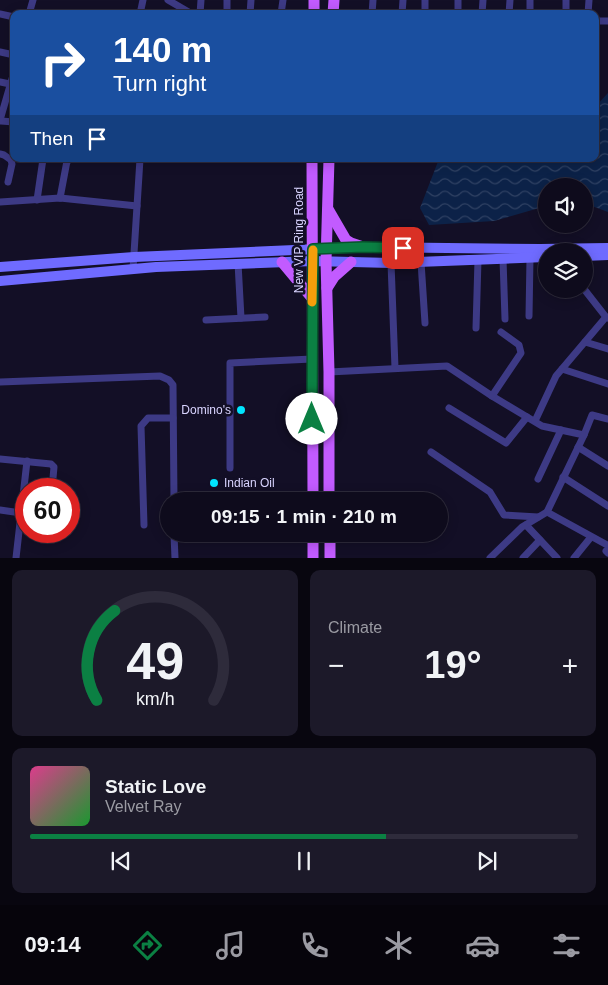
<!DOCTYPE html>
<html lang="en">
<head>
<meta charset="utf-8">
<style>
  body { margin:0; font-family:Helvetica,sans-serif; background:#1c1929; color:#f1f3f6; height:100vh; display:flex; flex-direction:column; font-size:19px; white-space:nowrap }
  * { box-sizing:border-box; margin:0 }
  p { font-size:16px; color:#9b9ba3 }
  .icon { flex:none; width:28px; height:28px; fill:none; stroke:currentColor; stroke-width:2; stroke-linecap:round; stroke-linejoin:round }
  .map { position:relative; height:558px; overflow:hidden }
  .side { display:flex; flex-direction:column; gap:12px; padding:12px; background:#08060f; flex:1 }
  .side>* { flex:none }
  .banner { position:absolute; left:10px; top:10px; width:589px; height:152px; border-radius:10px; box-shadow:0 2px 12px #0003,0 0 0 1px #2e2b3b; background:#1a4fa0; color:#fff; overflow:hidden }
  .tools { position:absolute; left:538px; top:178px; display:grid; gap:10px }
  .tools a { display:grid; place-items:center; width:55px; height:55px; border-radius:50%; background:#0e0b1c; box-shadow:0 2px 12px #0003,0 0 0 1px #2e2b3b; font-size:25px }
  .speed { position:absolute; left:15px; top:478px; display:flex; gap:10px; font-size:25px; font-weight:700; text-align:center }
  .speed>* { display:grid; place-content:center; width:65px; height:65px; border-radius:50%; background:#0e0b1c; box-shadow:0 2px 12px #0003,0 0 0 1px #2e2b3b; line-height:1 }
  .speed .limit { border:8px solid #d22; background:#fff; color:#111 }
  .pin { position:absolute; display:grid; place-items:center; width:42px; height:42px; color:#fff; margin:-21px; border-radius:10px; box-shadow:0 2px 8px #0006 }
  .me { position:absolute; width:55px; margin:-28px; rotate:0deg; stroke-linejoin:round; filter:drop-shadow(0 0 4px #0008) }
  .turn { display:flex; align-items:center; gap:18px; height:105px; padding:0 20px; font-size:22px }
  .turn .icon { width:65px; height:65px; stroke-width:2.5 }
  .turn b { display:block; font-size:35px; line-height:42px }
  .then { display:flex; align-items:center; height:48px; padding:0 20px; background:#0003; gap:10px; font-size:19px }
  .big { font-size:38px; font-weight:700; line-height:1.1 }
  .side .card { flex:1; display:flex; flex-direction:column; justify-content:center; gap:8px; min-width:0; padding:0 18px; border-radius:10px; background:#1c1929 }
  .side .dial { align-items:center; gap:0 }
  .dial svg { height:130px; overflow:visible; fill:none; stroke:#2e2b3b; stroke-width:7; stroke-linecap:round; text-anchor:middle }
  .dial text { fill:#f1f3f6; stroke:none }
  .song { display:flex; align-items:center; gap:15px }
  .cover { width:60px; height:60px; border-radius:8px; background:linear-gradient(135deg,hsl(330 70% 55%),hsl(130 70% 35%)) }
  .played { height:5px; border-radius:2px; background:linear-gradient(90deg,#0b8043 65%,#2e2b3b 65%) }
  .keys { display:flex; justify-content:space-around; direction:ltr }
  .heat { display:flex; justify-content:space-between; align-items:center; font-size:28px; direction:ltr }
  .side .tiles { flex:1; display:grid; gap:12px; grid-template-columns:1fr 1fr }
  .card:last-child { grid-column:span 2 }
  .trip { position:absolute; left:160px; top:492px; width:288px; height:50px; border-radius:25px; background:#0e0b1c; box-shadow:0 2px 12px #0003,0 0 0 1px #2e2b3b; font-weight:700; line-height:50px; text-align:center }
  .tab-bar { display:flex; height:80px; justify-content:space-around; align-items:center; background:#06040b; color:#9b9ba3 }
  .tab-bar .icon { width:35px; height:35px }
  .tab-bar .current { color:#0b8043 }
  .tab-bar b { font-size:22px; color:#f1f3f6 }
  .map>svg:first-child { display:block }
  .water { fill:url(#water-waves) }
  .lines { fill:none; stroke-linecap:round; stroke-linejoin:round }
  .street { stroke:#3d3a85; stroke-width:7 }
  .secondary { stroke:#6f6bff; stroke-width:10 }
  .primary { stroke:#c25bff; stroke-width:11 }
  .route-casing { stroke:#07532c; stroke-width:12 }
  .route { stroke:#0b8043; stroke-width:9 }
  .slow { stroke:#f59e0b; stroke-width:9 }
  .poi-dot { fill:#00e5ff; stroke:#130f26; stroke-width:2 }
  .labels { text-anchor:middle; stroke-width:5; stroke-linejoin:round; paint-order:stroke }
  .street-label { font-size:12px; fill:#d9d4ff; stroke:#130f26 }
  .poi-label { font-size:12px; fill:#d9d4ff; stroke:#130f26; text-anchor:end }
</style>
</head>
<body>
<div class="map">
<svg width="608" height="558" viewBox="0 0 608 558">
  <defs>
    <pattern id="water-waves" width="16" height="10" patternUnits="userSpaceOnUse" patternTransform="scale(1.25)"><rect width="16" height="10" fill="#0c2248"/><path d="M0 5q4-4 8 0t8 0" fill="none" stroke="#2f4163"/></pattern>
  </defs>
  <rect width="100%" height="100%" fill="#130f26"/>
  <!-- water -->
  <polygon class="water" points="608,93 608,212 584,203 584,186 546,186 546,206 494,221 429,225 420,208 439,159 595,159 595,107"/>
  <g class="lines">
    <!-- street -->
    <g class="street">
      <polyline points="168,0 192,14"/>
      <polyline points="425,0 425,14"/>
      <polyline points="0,14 14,17"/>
      <polyline points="29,14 33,0"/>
      <polyline points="140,14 143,0"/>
      <polyline points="200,14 201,0"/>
      <polyline points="227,14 227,0"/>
      <polyline points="250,14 251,0"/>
      <polyline points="281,14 283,0"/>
      <polyline points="372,14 373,0"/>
      <polyline points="402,14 403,0"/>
      <polyline points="458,14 458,0"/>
      <polyline points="482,14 483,0"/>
      <polyline points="509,14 510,0"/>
      <polyline points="530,14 530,0"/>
      <polyline points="566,14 566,0"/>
      <polyline points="588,14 589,0"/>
      <polyline points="595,21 608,21"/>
      <polyline points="0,52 14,55"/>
      <polyline points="0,82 10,84"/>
      <polyline points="0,120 14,72"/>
      <polyline points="1,121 14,122"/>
      <polyline points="0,154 4,155 11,160 12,164 8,182"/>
      <polyline points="60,198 67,161 71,159"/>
      <polyline points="37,200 43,159"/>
      <polyline points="0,202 60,198 137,206"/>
      <polyline points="503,259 505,319"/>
      <polyline points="421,262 425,323"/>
      <polyline points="238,263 241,318"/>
      <polyline points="391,263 395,368"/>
      <polyline points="133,269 140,159"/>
      <polyline points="584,289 606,317"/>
      <polyline points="529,316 530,258"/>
      <polyline points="206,320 265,317"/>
      <polyline points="476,328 478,260"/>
      <polyline points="585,342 608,349"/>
      <polyline points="562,369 608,384"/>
      <polyline points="329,372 447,366 492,396 542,426 584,435 592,415 608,419"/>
      <polyline points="0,382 160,376 169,380 173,385 174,501"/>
      <polyline points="492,396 521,353 519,345 501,332"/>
      <polyline points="449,408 506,443 527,417"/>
      <polyline points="535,421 556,376 606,317 608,318"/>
      <polyline points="578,447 608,466"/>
      <polyline points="431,452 490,492 504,515 538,517"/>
      <polyline points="0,459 51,464 54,467 52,489"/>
      <polyline points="230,468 230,363 312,359"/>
      <polyline points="563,477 608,506"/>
      <polyline points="538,479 561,430"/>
      <polyline points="0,510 21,513"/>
      <polyline points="547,512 607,545"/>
      <polyline points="144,525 141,426 148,418 173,418"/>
      <polyline points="526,525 557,558"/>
      <polyline points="174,534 175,558"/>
      <polyline points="606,551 608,553"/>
      <polyline points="16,558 27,461"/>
      <polyline points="490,558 522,527 547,512 584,435"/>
      <polyline points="523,558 540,540"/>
      <polyline points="574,558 591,537"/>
    </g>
    <!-- secondary -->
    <g class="secondary">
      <polyline points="584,256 608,255"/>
      <polyline points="0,267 134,257 363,247 540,249 608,248"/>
      <polyline points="0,281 156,267 313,261 391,263 546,257"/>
    </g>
    <!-- primary -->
    <g class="primary">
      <polyline points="314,0 314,14"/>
      <polyline points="333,14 334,0"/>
      <polyline points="312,159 313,501"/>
      <polyline points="329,159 326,261 329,372 329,501"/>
      <polyline points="328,209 346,240 351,243 363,247"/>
      <polyline points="282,262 312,298"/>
      <polyline points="327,288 334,277 351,262"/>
      <polyline points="313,534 313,558"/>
      <polyline points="330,534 330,558"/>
    </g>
  </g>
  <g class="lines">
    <defs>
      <polyline id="route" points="312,419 313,249 363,247 403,248"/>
    </defs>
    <!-- route casing -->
    <use href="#route" class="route-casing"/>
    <!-- route -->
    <use href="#route" class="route"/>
    <!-- slow -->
    <polyline class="slow" points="312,302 313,250"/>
  </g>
  <!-- markers -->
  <g class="poi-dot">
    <circle cx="241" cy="410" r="5"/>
    <circle cx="214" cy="483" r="5"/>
  </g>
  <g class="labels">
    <!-- street labels -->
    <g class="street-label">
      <text transform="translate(299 240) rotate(-90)" y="4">New VIP Ring Road</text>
    </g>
    <!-- poi labels -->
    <g class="poi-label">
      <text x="231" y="414">Domino's</text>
      <text x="224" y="487" text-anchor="start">Indian Oil</text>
    </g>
  </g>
</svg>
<div class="tools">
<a><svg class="icon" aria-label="sound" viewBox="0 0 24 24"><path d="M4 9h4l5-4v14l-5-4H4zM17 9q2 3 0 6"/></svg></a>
<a><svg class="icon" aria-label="layers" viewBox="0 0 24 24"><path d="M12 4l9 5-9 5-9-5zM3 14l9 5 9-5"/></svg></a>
</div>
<div class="speed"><div class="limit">60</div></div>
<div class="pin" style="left:403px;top:248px;background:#d93025"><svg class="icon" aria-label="arrive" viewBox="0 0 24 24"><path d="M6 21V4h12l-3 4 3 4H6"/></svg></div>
<svg class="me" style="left:312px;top:419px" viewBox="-20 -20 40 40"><circle r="19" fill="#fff"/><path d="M0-13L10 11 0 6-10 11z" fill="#0b8043"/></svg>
<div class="trip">09:15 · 1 min · 210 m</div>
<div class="banner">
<div class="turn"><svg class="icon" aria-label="right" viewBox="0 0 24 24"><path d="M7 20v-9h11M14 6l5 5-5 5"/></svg><div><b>140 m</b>Turn right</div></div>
<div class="then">Then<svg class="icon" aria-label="arrive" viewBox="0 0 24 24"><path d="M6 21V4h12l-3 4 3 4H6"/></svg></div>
</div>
</div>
<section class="side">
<div class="tiles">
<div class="card dial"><svg viewBox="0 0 100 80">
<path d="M14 69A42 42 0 1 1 86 69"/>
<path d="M14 69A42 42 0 0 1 25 14" stroke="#0b8043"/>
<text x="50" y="56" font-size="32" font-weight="700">49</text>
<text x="50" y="72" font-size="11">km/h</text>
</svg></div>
<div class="card"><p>Climate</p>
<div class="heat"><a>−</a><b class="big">19°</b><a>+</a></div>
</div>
<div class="card">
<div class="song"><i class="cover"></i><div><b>Static Love</b><p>Velvet Ray</p></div></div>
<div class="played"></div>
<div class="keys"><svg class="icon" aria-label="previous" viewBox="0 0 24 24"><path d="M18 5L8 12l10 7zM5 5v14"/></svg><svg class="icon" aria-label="pause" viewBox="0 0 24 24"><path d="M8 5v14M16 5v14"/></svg><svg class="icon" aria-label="next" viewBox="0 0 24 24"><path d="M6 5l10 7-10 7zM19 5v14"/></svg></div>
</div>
</div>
</section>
<nav class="tab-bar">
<b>09:14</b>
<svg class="icon current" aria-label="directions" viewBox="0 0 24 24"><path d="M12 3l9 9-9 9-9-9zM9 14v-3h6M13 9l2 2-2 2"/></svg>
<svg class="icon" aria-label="music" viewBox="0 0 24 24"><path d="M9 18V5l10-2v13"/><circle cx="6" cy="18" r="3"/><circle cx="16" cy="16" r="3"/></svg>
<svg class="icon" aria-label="phone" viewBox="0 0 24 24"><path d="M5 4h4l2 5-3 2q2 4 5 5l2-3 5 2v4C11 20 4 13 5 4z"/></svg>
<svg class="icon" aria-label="climate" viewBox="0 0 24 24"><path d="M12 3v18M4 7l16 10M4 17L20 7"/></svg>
<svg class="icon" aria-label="car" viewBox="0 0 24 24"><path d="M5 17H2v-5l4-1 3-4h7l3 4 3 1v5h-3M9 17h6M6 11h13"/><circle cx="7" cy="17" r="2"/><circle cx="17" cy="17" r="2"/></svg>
<svg class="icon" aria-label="filters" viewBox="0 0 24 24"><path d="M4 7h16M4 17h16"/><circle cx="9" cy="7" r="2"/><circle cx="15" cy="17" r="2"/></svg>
</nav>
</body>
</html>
